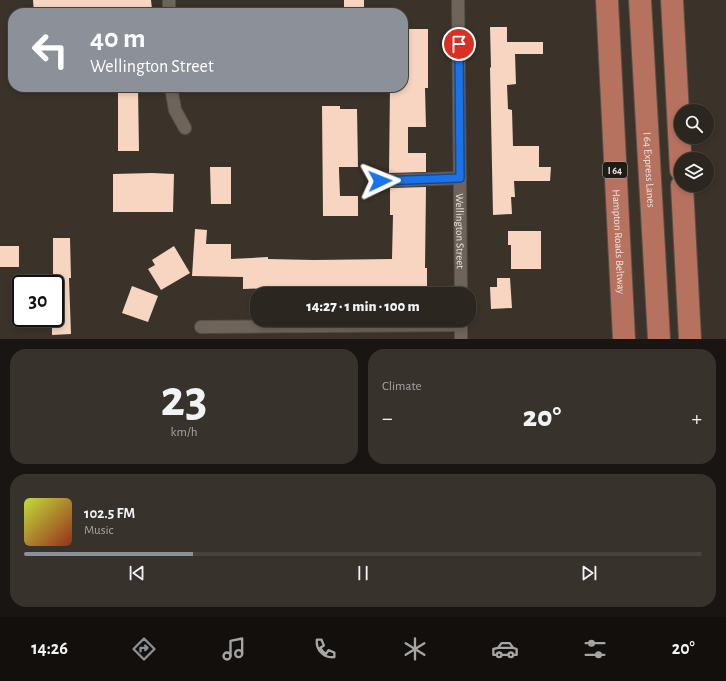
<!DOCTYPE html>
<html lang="en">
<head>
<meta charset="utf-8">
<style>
  body { margin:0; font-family:"Alegreya Sans",sans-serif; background:#38322d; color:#f1f3f6; height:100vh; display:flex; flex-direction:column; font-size:15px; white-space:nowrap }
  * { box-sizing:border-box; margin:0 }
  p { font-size:13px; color:#a6a5a5 }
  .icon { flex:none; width:22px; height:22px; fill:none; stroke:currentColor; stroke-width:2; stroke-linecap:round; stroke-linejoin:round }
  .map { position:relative; height:339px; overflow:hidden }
  .details { display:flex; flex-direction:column; gap:10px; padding:10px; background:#181512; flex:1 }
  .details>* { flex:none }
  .banner { position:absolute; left:8px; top:8px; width:400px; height:84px; border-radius:16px; box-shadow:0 2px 6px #0003,0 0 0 1px #48433e; background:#8c9099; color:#fff; overflow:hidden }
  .controls { position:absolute; left:674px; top:104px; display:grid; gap:8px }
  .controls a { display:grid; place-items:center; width:40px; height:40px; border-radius:50%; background:#2c2620; box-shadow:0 2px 6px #0003,0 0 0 1px #48433e; font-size:20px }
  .speed { position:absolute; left:12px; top:275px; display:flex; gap:8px; font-size:20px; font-weight:700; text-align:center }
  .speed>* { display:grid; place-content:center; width:52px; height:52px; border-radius:50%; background:#2c2620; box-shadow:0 2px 6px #0003,0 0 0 1px #48433e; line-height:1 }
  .speed .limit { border:2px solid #111; border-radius:6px; background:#fff; color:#111 }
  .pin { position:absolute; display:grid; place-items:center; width:34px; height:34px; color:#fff; margin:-17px; border:2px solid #fff; border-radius:50%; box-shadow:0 1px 4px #0007 }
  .me { position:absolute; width:44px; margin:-22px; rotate:88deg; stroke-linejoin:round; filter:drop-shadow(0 0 3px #0008) }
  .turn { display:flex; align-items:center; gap:14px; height:84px; padding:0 16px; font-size:18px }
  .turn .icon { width:52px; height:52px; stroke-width:2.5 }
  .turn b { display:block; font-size:28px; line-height:34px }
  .big { font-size:30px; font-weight:800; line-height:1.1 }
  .details .tile { flex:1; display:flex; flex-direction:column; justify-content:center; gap:6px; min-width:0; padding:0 14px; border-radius:16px; background:#38322d }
  .details .dial { align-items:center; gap:0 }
  .dial b { font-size:52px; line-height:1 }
  .song { display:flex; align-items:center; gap:12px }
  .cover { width:48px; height:48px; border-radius:6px; background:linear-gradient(135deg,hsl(70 70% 55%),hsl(10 70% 35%)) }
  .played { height:4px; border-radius:2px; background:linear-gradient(90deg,#8c9099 25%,#48433e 25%) }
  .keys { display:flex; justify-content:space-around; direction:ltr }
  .heat { display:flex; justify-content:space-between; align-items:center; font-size:22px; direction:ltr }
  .details .tiles { flex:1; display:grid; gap:10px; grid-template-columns:1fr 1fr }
  .tile:last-child { grid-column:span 2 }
  .trip { position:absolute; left:250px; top:287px; width:226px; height:40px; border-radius:16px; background:#2c2620; box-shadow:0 2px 6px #0003,0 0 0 1px #48433e; font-weight:800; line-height:40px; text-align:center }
  .dock { display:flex; height:64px; justify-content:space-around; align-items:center; background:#120f0d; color:#a6a5a5 }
  .dock .icon { width:28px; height:28px }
  .dock .current { color:#8c9099 }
  .dock b { font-size:18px; color:#f1f3f6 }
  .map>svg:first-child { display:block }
  .building { fill:#f7d5c0 }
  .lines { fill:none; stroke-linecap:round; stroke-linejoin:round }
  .minor-casing { stroke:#564f48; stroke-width:14 }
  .motorway-casing { stroke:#564f48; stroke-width:24 }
  .minor { stroke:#6e645a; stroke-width:12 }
  .motorway { stroke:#b7715f; stroke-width:22 }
  .route-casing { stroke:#114b97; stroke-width:10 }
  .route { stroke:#1a73e8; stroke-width:7 }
  .labels { text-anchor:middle; stroke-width:4; stroke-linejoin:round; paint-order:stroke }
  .shield { fill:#1f1b17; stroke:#aea8a4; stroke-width:1 }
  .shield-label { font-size:10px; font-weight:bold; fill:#ebe5e0 }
  .street-label { font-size:11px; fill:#ebe5e0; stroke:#1f1b17 }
</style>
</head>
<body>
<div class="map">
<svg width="726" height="339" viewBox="0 0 726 339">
  <rect width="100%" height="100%" fill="#3b332a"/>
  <!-- building -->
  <g class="building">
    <polygon points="33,0 151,0 152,9 129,11 129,13 34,13"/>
    <polygon points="344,0 364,0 364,12 344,13"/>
    <polygon points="490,27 507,27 507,42 543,42 543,54 515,54 516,84 507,85 508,109 512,110 513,146 539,146 539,167 551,167 550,181 514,181 515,197 511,197 512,214 493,215 490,68 491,67"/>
    <polygon points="403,29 428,29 428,88 425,88 426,127 408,127 408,153 426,153 426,172 389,173 390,87 403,87"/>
    <polygon points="118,88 138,88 139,151 118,151"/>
    <polygon points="322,106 340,106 340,109 357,109 358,167 339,167 339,171 340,196 358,196 358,216 323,216"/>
    <polygon points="210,167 231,167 231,204 211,204"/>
    <polygon points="152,173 174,174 173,212 113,212 113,174"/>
    <polygon points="426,187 425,268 427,268 427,294 396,294 396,287 372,286 372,291 276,291 276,288 243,289 243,277 192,276 195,229 207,230 206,244 231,244 231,259 268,257 268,259 314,260 392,259 393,215 390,215 390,188"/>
    <polygon points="508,231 541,231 541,269 511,269 511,245 508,245"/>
    <polygon points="53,238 70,238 71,278 69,278 71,334 52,335 52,318 55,318 55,278 53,278"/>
    <rect x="0" y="246" width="19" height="21"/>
    <polygon points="174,246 190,273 161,290 148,269 155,265 152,260"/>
    <polygon points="497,278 510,278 512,308 491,309 490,287 497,287"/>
    <polygon points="132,286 158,296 148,322 122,313"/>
  </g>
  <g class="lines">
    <defs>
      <g id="minor">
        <polyline points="169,0 169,13"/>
        <path id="s1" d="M458,0L461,294"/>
        <polyline points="171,87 175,110 185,128"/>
        <polyline points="380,181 460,178"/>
        <polyline points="461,320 461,339"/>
        <polyline points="201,327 461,325"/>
      </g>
      <g id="motorway">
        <path id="s2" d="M607,0L624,339"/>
        <path id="s3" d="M640,0L659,339"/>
        <polyline points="672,0 681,170"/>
        <polyline points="682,185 690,339"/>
      </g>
    </defs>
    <!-- minor casing -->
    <use href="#minor" class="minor-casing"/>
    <!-- motorway casing -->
    <use href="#motorway" class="motorway-casing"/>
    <!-- minor -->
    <use href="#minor" class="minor"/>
    <!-- motorway -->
    <use href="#motorway" class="motorway"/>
  </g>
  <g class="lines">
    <defs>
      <polyline id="route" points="380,181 460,178 459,44"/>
    </defs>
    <!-- route casing -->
    <use href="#route" class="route-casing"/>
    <!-- route -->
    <use href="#route" class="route"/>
  </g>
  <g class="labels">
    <!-- shield labels -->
    <rect class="shield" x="603" y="162" width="24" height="16" rx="3"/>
    <g class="shield-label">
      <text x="615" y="174">I 64</text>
    </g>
    <!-- street labels -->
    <g class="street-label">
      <text dy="4" stroke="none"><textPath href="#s3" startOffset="170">I 64 Express Lanes</textPath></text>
      <text dy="4" stroke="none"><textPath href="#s1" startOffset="231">Wellington Street</textPath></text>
      <text dy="4" stroke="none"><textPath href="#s2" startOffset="242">Hampton Roads Beltway</textPath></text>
    </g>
  </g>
</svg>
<div class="controls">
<a><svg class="icon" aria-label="search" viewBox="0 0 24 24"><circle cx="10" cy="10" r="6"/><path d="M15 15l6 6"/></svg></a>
<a><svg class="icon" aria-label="layers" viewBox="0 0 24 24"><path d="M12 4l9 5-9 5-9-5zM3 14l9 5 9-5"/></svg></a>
</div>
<div class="speed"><div class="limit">30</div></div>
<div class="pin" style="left:459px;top:44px;background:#d93025"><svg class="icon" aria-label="arrive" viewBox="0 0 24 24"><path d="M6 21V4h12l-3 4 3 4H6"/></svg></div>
<svg class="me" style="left:380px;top:181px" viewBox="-20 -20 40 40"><path d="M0-17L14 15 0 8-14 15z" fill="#1a73e8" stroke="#fff" stroke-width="4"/></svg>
<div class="trip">14:27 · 1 min · 100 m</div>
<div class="banner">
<div class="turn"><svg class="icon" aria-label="left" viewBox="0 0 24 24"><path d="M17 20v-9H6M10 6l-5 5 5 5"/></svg><div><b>40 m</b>Wellington Street</div></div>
</div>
</div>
<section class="details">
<div class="tiles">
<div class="tile dial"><b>23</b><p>km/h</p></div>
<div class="tile"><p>Climate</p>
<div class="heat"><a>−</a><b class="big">20°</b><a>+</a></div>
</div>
<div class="tile">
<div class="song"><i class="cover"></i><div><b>102.5 FM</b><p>Music</p></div></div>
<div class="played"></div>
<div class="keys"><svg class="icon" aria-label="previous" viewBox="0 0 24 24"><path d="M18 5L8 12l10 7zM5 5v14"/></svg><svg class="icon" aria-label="pause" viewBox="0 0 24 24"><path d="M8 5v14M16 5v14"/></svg><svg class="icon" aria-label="next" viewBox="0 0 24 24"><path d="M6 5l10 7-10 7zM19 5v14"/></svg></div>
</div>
</div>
</section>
<nav class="dock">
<b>14:26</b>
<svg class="icon current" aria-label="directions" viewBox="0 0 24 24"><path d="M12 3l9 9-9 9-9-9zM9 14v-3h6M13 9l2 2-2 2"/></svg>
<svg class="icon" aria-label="music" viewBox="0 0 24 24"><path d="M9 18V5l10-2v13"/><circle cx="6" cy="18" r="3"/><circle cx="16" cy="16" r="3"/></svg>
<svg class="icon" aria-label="phone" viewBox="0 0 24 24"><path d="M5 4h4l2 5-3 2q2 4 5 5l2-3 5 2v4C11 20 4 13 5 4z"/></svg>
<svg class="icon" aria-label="climate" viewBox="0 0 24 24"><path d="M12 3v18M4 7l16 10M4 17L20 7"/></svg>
<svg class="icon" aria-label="car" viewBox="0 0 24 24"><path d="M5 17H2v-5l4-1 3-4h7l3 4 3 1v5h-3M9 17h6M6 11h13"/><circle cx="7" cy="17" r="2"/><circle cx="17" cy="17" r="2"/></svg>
<svg class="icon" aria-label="filters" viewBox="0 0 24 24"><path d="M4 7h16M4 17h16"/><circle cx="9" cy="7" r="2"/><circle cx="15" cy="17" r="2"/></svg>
<b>20°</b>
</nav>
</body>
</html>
